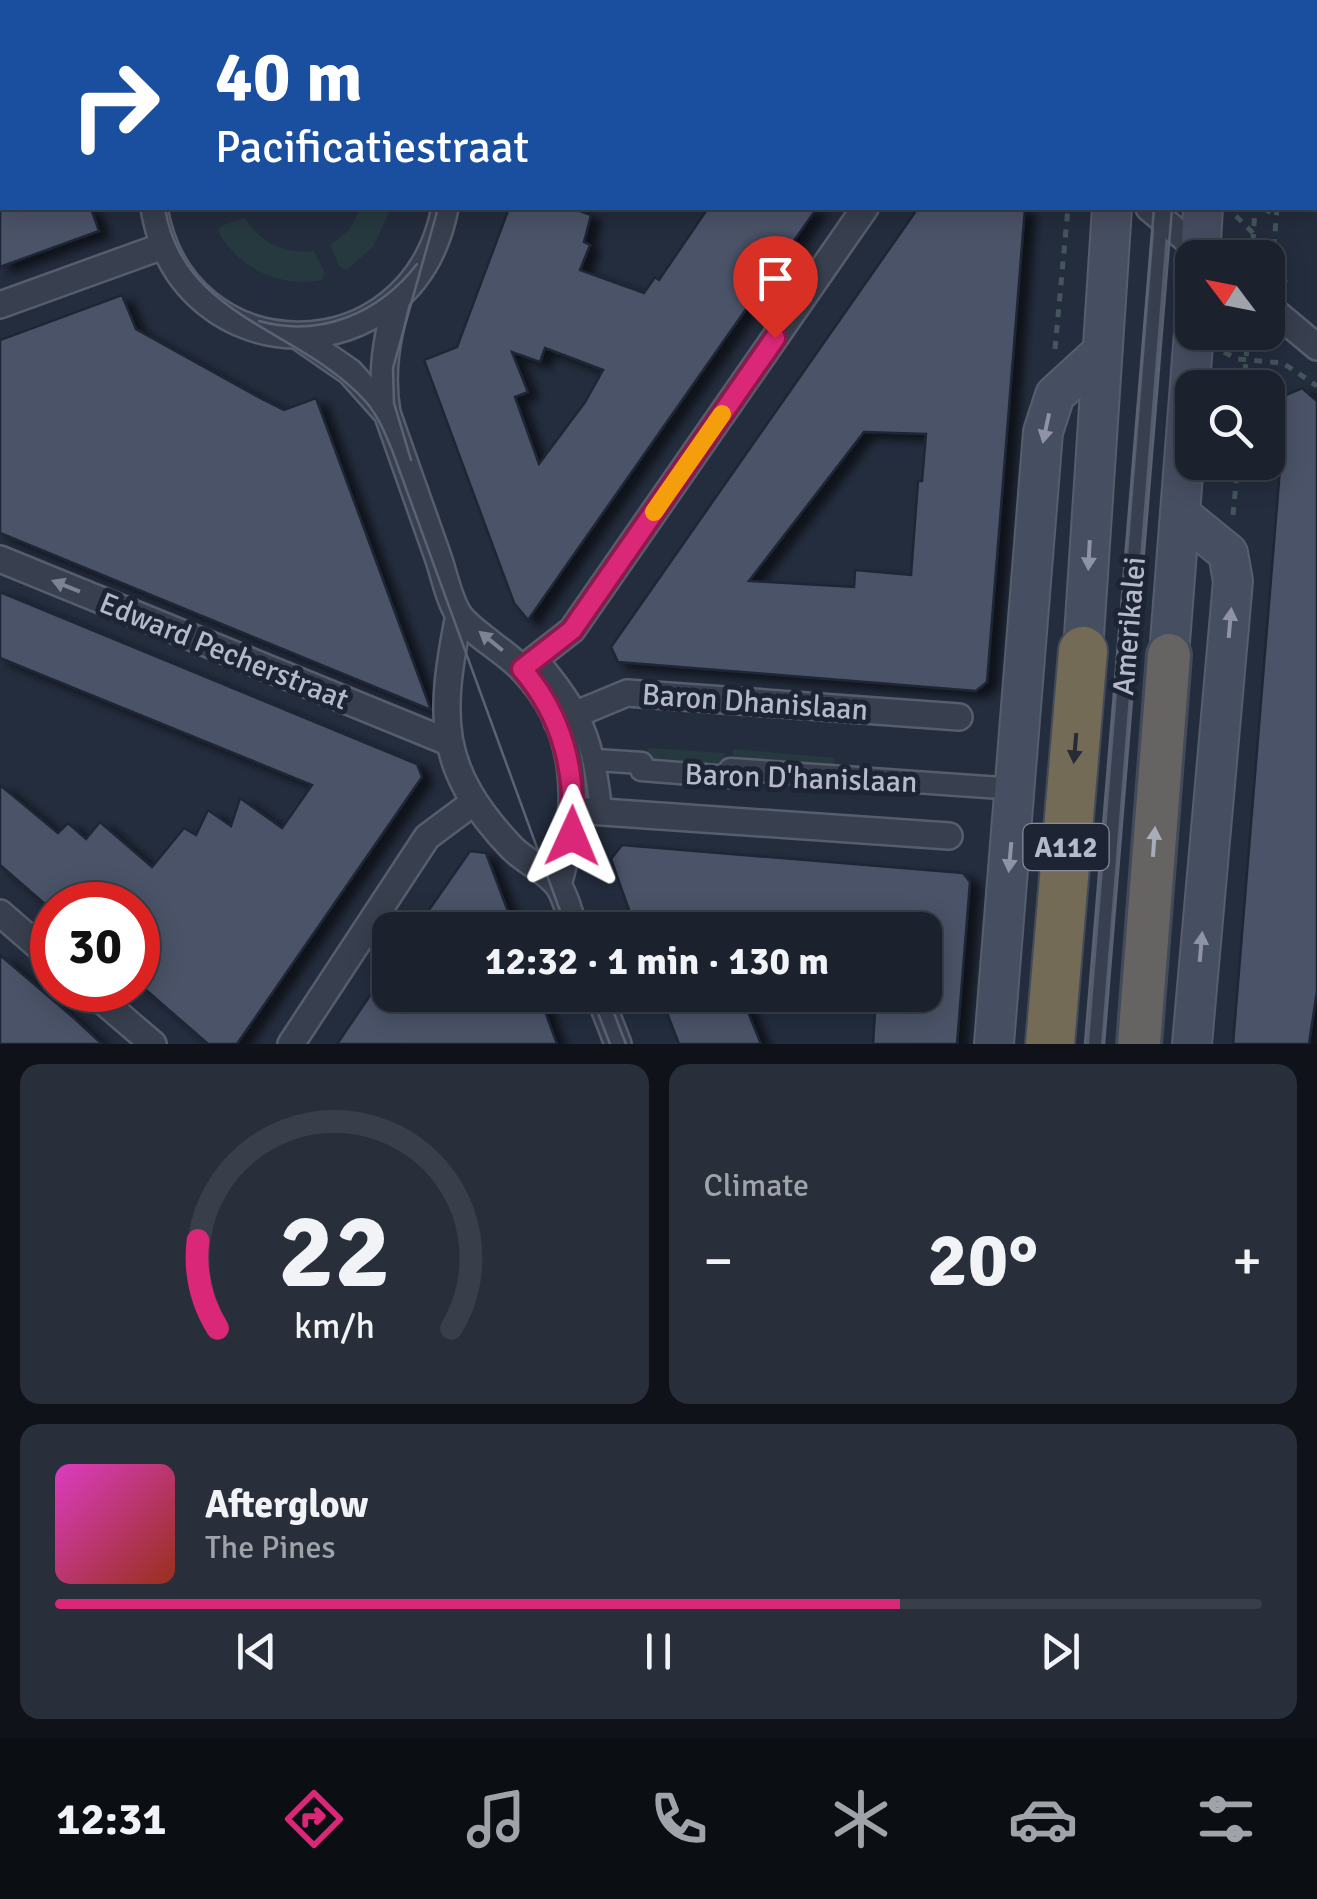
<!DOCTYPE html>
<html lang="en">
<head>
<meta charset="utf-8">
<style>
  body { margin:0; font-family:Signika,sans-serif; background:#282f3a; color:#f1f3f6; height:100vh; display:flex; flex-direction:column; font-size:38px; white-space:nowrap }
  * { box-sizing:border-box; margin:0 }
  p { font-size:32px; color:#a0a4aa }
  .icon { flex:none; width:55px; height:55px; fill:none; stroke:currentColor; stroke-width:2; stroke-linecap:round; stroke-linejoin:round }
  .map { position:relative; height:1044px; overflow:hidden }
  .drawer { display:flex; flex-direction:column; gap:20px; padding:20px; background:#0f1319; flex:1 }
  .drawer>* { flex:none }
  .guide { position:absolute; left:0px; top:0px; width:1318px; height:210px; box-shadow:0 5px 25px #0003,0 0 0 2px #393f4a; background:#1a4fa0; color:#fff; overflow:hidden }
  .needle { width:65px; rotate:302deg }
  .fabs { position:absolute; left:1175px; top:240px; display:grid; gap:20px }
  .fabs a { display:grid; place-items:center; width:110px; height:110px; border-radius:20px; background:#1b222e; box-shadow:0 5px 25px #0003,0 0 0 2px #393f4a; font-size:50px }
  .speed { position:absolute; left:30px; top:882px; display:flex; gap:20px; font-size:50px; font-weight:700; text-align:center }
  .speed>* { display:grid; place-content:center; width:130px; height:130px; border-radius:50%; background:#1b222e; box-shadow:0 5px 25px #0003,0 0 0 2px #393f4a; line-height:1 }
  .speed .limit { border:15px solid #d22; background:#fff; color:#111 }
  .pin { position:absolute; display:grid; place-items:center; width:85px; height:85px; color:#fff; margin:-102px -42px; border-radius:50% 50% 50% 0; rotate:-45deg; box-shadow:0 0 10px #0007 }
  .pin .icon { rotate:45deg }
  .me { position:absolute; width:110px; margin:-55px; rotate:1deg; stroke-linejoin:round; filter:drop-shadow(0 0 8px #0008) }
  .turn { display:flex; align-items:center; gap:35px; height:210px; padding:0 50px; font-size:45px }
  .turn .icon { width:130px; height:130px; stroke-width:2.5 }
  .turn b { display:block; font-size:70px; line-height:85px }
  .big { font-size:75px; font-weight:700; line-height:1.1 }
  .drawer .card { flex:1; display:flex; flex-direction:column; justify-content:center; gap:15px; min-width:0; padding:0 35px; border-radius:20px; background:#282f3a }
  .drawer .dial { align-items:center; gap:0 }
  .dial svg { height:260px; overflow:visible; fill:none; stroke:#393f4a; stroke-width:7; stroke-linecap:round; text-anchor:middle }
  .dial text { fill:#f1f3f6; stroke:none }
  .song { display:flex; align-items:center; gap:30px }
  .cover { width:120px; height:120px; border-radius:15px; background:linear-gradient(135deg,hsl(310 70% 55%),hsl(10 70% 35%)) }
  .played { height:10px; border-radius:5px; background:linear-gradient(90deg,#db2777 70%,#393f4a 70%) }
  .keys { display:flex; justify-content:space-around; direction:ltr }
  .heat { display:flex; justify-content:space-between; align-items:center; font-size:55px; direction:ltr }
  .drawer .tiles { flex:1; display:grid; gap:20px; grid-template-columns:1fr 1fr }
  .card:last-child { grid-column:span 2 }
  .trip { position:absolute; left:372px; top:912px; width:570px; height:100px; border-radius:20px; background:#1b222e; box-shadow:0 5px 25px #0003,0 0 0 2px #393f4a; font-weight:700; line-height:100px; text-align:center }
  .tab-bar { display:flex; height:160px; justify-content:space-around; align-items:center; background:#0b0e12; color:#a0a4aa }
  .tab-bar .icon { width:70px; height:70px }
  .tab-bar .active { color:#db2777 }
  .tab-bar b { font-size:45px; color:#f1f3f6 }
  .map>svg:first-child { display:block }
  .green { fill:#26393f }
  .building { fill:#4b5367; stroke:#1f2635; stroke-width:2.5; fill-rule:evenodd; filter:url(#shadow) }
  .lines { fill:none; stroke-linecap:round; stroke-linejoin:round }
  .service-casing { stroke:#565d6c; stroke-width:18 }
  .pedestrian-casing { stroke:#565d6c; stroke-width:25 }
  .minor-casing { stroke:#565d6c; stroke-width:30 }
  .secondary-casing { stroke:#565d6c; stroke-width:42 }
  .trunk-casing { stroke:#434a59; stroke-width:48 }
  .motorway-casing { stroke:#434a59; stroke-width:52 }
  .path { stroke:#44565c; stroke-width:5; stroke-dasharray:8 8; stroke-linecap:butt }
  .service { stroke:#383f4e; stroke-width:12 }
  .pedestrian { stroke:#383f4e; stroke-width:20 }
  .minor { stroke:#383f4e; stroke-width:25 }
  .secondary { stroke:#464e61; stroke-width:38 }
  .trunk { stroke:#656462; stroke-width:42 }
  .motorway { stroke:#746b56; stroke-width:48 }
  .tram { stroke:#5a6375; stroke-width:2.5 }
  .oneway { fill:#8e94a5 }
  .oneway2 { fill:#7c8392 }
  .oneway3 { fill:#262b36 }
  .oneway4 { fill:#a8adba }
  .route-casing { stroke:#8e194d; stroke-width:25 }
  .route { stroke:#db2777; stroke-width:18 }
  .slow { stroke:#f59e0b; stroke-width:18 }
  .labels { text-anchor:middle; stroke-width:10; stroke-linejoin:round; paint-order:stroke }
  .shield { fill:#1d2433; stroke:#878d9c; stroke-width:2.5 }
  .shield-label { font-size:28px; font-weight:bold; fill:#b4bac9 }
  .street-label { font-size:30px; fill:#b4bac9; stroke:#1d2433 }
</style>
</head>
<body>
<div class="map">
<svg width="1317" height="1044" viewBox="0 0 1317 1044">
  <defs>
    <filter id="shadow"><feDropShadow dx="10" dy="6" stdDeviation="5" flood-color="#0009"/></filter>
  </defs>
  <rect width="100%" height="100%" fill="#242d3e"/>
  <!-- green -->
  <g class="green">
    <polygon points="361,208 391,208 373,247 346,270 339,266 330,245 349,230"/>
    <path d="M245,218C262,244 284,254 314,251L325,273L322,280C278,288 241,269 218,232L221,226Z"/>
    <polygon points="648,748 725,753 724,768 647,762"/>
    <polygon points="733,749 835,758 833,787 731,776"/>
  </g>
  <!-- building -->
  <g class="building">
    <polygon points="0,208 91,208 99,231 0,267"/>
    <path d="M509,208H572L591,215L584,242L590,245L580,270L644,293L655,277L659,280L708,208H817L528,620L514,603L424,360L457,347ZM545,348L603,370L585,402L539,464L515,397L528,392L512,352L540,362Z"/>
    <path d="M918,208H1025L987,682L976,691L618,662L611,647ZM864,432L926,434L922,481H918L911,575L855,570L854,587L749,581Z"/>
    <polygon points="122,295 136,329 260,398 284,410 316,398 431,710 0,533 0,340"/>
    <polygon points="1302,388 1317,401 1317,991 1309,1044 1233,1044 1286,395"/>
    <polygon points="0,592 417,764 422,777 237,1044 208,1044 138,983 138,905 46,905 0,865 0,785 58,833 68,823 86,839 100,822 152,867 184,828 196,835 208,810 231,826 240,798 282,828 312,785 0,658"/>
    <polygon points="622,845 963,873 970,882 957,1044 873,1044 876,995 925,995 925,930 636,930 611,859"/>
    <polygon points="470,851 486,853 515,930 415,930"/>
    <polygon points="0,955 74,1018 102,1044 0,1044"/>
    <polygon points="390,966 390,995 539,995 557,1044 337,1044"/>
    <polygon points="660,995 741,995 761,1044 679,1044"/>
  </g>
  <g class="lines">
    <defs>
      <g id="service">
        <polyline points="1180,2 1181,0"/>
        <polyline points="1095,1044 1161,220"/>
      </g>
      <g id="pedestrian">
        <path d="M536,658C582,711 594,740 601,810"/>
        <polyline points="596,760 642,763 641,770 730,777 730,769 1015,789"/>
      </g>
      <g id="minor">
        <polyline points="232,0 233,2"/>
        <polyline points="898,0 901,2"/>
        <polyline points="811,2 818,0"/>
        <path d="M154,208C182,376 412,379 445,208"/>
        <polyline points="1149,208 1206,256"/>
        <path d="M397,299C387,338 380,372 387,413C404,461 421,509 438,557C444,574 449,600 459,615C471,632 506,652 523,670C582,732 580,808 558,885"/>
        <polyline points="0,305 163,246"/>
        <polyline points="1268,306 1317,347"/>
        <polyline points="298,336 350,372 383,409"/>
        <polyline points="0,559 448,742"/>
        <path d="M459,615C439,717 436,768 512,848C525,861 549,872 559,887C567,899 570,917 575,930"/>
        <polyline points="522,669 572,630 865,208"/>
        <polyline points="557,722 627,693 959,717"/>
        <polyline points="574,810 949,836"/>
        <polyline points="0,913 52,958"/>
        <polyline points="90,990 153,1044"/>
        <polyline points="599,995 618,1044"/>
        <polyline points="291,1044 427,837 474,802"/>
      </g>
      <g id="secondary">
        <polyline points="1131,2 1131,0"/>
        <polyline points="1220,2 1220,0"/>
        <polyline points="1200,258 1203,208"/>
        <polyline points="1180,514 1228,553 1233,581 1192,1044"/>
        <polyline points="1083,651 1112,208"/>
        <polyline points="1169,655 1194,332"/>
        <polyline points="994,1044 1043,432 1055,395 1101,353"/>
      </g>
      <polyline id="trunk" points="1139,1044 1169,655"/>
      <polyline id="motorway" points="1050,1044 1083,651"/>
    </defs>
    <!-- service casing -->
    <use href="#service" class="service-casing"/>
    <!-- pedestrian casing -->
    <use href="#pedestrian" class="pedestrian-casing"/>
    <!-- minor casing -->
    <use href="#minor" class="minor-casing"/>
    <!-- secondary casing -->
    <use href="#secondary" class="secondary-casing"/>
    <!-- trunk casing -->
    <use href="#trunk" class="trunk-casing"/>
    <!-- motorway casing -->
    <use href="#motorway" class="motorway-casing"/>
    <!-- path -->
    <g class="path">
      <polyline points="1085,2 1085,0"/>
      <polyline points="1271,2 1271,0"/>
      <polyline points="1295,2 1295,0"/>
      <polyline points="1264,208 1276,217"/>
      <polyline points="1236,216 1253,233 1286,283"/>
      <polyline points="1252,258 1255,208"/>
      <polyline points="1271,279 1277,208"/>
      <polyline points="1055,349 1068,208"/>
      <polyline points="1224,352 1237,359 1283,363 1317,386"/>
      <polyline points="1244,388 1248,332"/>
      <polyline points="1233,515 1238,462"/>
    </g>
    <!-- service -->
    <use href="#service" class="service"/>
    <!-- pedestrian -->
    <use href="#pedestrian" class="pedestrian"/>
    <!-- minor -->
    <use href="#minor" class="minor"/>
    <!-- secondary -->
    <use href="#secondary" class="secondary"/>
    <!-- trunk -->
    <use href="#trunk" class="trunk"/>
    <!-- motorway -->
    <use href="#motorway" class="motorway"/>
    <!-- tram -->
    <g class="tram">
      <polyline points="212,0 212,2"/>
      <polyline points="261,0 264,2"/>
      <polyline points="1171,2 1171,0"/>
      <polyline points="1189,2 1190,0"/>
      <path d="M165,208C183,319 302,329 366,402C378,416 385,433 392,450L567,930"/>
      <path d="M259,321C321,338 379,313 417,264"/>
      <polyline points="411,460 394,403 393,368 438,208"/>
      <polyline points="591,995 610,1044"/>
      <polyline points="607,995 626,1044"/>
      <polyline points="1085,1044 1154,208"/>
      <polyline points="1104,1044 1172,208"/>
    </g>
  </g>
  <!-- one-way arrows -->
  <defs><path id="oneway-solid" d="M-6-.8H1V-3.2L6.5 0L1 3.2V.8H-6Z" transform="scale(2.5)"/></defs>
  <g class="oneway">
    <use href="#oneway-solid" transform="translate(1046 428) rotate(102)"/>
    <use href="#oneway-solid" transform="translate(1089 555) rotate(93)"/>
    <use href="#oneway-solid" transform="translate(1230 623) rotate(-85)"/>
    <use href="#oneway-solid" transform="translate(1010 857) rotate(95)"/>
    <use href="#oneway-solid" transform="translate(1201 947) rotate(-85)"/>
  </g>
  <g class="oneway2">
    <use href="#oneway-solid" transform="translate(66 586) rotate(-158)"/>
    <use href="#oneway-solid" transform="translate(491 641) rotate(-141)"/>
  </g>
  <use class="oneway3" href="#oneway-solid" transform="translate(1075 748) rotate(95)"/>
  <use class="oneway4" href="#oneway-solid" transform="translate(1154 842) rotate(-86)"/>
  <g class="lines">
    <defs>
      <path id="route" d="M572,836C576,773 564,718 522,669L572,630L775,338"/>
    </defs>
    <!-- route casing -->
    <use href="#route" class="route-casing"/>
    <!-- route -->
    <use href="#route" class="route"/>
    <!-- slow -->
    <polyline class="slow" points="654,512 722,414"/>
  </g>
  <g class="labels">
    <!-- shield labels -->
    <rect class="shield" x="1023.5" y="824" width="85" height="46" rx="8"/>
    <g class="shield-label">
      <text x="1066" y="857">A112</text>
    </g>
    <!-- street labels -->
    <g class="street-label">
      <text transform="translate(1129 626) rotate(-85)" y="10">Amerikalei</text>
      <text transform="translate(224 651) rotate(22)" y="10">Edward Pecherstraat</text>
      <text transform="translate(755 702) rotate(4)" y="10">Baron Dhanislaan</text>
      <text transform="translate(801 778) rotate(2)" y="10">Baron D'hanislaan</text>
    </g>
  </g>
</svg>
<div class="fabs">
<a><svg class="needle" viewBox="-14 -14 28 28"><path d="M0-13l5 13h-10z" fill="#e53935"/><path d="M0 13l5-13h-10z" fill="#a0a4aa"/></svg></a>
<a><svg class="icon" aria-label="search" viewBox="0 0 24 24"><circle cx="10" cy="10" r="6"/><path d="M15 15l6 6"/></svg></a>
</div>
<div class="speed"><div class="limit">30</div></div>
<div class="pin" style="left:775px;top:338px;background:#d93025"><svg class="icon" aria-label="arrive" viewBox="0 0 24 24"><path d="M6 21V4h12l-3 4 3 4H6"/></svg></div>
<svg class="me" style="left:572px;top:836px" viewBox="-20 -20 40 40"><path d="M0-17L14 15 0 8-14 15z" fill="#db2777" stroke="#fff" stroke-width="4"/></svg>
<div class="trip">12:32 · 1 min · 130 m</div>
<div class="guide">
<div class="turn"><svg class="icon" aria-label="right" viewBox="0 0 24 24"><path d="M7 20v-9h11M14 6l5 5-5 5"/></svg><div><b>40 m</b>Pacificatiestraat</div></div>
</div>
</div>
<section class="drawer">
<div class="tiles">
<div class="card dial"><svg viewBox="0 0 100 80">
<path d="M14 69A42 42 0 1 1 86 69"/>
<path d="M14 69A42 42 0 0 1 8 42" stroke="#db2777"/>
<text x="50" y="56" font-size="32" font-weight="700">22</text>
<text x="50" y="72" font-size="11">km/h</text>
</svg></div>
<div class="card"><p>Climate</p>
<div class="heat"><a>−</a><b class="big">20°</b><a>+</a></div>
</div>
<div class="card">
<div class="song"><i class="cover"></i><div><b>Afterglow</b><p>The Pines</p></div></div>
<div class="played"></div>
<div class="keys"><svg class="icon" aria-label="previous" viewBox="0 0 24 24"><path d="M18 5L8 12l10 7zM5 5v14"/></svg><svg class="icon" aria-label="pause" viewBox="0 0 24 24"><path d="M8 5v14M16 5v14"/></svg><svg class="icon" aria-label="next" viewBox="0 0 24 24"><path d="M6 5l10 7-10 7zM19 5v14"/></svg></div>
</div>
</div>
</section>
<nav class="tab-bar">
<b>12:31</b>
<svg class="icon active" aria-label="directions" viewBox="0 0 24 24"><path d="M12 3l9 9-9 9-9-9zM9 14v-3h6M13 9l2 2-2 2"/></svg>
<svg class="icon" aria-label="music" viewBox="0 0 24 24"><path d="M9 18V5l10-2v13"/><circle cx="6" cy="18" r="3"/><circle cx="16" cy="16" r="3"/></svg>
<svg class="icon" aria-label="phone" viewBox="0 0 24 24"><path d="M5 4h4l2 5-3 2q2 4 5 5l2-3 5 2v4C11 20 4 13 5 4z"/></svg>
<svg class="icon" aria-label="climate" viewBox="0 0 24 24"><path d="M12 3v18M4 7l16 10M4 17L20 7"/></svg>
<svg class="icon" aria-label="car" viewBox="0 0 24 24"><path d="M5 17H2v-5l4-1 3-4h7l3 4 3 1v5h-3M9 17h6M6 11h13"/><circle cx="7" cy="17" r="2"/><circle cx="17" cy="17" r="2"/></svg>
<svg class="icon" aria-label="filters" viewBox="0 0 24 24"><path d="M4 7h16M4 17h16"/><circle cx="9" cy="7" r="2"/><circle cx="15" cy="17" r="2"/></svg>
</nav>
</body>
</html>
